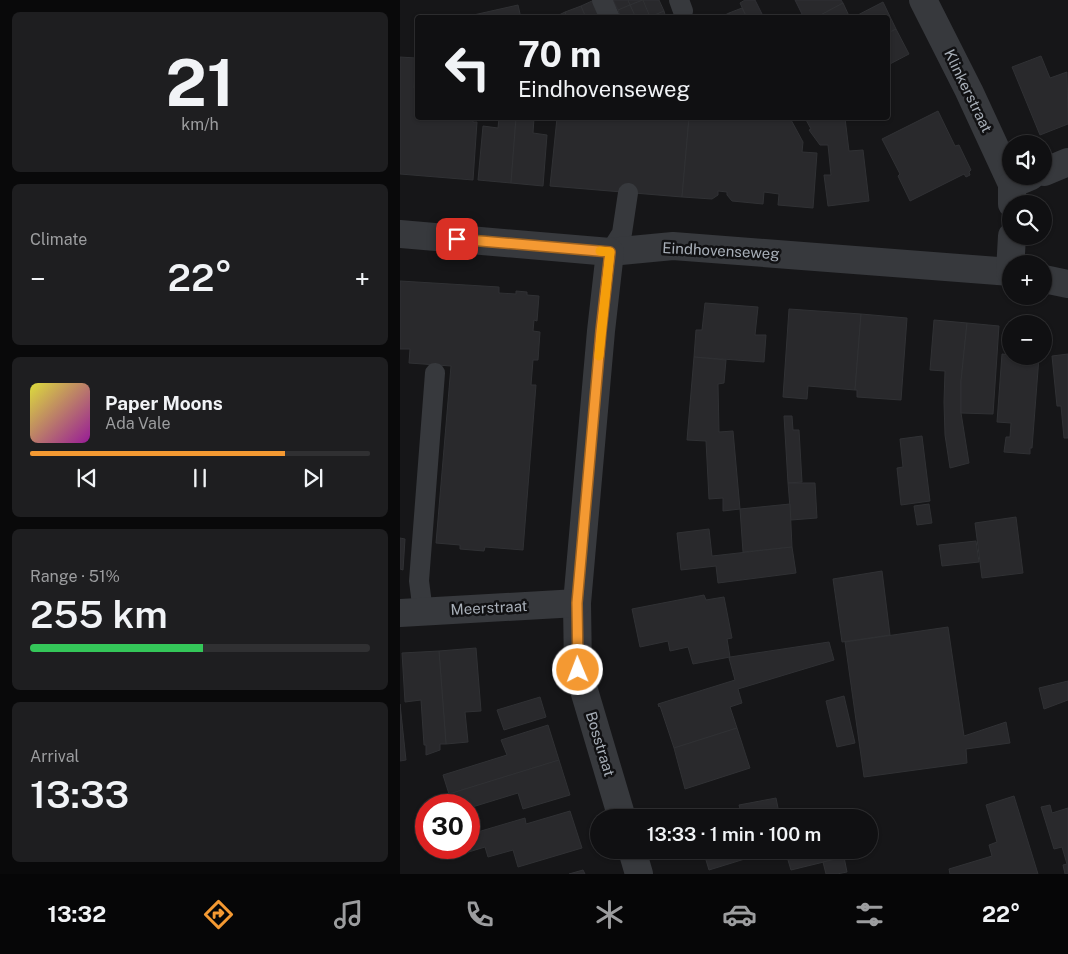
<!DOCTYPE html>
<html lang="en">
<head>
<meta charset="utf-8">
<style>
  body { margin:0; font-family:"Public Sans",sans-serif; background:#1e1e20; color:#f1f3f6; height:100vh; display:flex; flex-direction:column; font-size:19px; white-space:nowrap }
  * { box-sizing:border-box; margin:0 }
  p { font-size:16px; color:#9c9d9f }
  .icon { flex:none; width:28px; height:28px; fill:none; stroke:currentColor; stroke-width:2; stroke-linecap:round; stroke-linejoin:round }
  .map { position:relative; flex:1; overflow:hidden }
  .sheet { display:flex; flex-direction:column; gap:12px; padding:12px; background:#09090a; width:400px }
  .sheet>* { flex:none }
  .guide { position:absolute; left:15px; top:15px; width:475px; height:105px; border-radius:5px; box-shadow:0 1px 4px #0004,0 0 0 1px #303032; background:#101012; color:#f1f3f6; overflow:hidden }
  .controls { position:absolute; left:602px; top:135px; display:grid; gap:10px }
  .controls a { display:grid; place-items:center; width:50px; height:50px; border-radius:50%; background:#101012; box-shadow:0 1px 4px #0004,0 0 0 1px #303032; font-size:25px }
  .speed { position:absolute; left:15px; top:794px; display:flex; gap:10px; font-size:25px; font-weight:700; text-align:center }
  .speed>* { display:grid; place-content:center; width:65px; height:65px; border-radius:50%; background:#101012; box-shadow:0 1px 4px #0004,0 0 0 1px #303032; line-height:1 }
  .speed .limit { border:8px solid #d22; background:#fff; color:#111 }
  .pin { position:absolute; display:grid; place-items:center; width:42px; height:42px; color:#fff; margin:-21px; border-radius:10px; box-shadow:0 2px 8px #0006 }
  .me { position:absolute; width:55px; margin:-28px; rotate:359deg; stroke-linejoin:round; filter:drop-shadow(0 0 4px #0008) }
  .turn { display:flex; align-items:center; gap:18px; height:105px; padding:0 20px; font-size:22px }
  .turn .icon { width:65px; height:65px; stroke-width:2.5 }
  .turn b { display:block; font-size:35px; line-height:42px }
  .big { font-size:38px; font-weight:600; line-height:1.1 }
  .sheet .widget { flex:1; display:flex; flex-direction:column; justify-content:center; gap:8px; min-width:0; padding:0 18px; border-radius:8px; background:#1e1e20 }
  .sheet .dial { align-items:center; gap:0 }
  .dial b { font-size:65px; line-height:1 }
  .song { display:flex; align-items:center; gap:15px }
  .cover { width:60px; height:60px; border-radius:8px; background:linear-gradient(135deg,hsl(60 70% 55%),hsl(300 70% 35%)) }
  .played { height:5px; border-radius:2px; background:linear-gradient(90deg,#f49932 75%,#303032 75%) }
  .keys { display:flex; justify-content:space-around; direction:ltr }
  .heat { display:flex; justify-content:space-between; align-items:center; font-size:28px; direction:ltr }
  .charge { height:8px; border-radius:4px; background:linear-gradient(90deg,#34c759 51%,#303032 0) }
  .trip { position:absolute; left:190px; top:809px; width:288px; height:50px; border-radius:25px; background:#101012; box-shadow:0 1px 4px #0004,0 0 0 1px #303032; font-weight:600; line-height:50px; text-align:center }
  .menu { display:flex; height:80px; justify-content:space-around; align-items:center; background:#060607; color:#9c9d9f }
  .menu .icon { width:35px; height:35px }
  .menu .on { color:#f49932 }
  .menu b { font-size:22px; color:#f1f3f6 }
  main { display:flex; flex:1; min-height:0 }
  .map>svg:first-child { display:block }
  .building { fill:#29292c; stroke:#303134 }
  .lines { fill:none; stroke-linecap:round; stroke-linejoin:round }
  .lane { stroke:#37393d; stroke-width:20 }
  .street { stroke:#37393d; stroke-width:28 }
  .route-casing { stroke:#9f6320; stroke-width:12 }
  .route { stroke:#f49932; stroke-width:9 }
  .slow { stroke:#f59e0b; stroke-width:9 }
  .labels { text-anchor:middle; stroke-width:5; stroke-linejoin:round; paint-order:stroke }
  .street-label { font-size:15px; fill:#a8afb8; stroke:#111113 }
</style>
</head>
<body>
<main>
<section class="sheet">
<div class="widget dial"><b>21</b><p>km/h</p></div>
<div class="widget"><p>Climate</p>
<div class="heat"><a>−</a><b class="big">22°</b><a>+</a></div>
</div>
<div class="widget">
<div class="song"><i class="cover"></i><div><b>Paper Moons</b><p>Ada Vale</p></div></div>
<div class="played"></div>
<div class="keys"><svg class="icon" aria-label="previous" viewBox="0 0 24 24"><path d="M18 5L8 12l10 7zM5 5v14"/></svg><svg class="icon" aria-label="pause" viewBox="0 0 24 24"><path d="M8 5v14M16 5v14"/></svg><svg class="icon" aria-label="next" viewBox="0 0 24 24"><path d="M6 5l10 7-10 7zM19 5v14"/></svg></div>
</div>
<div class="widget"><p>Range · 51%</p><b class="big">255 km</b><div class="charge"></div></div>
<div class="widget"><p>Arrival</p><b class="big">13:33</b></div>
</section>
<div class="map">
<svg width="668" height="874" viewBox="0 0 668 874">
  <rect width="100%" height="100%" fill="#161618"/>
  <!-- building -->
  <g class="building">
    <polygon points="213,0 228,0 230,5 218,10"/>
    <polygon points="228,0 242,0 230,5"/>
    <polygon points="243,0 250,16 246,18 236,18 230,5"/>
    <polygon points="243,0 259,0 264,11 250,17"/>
    <polygon points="345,0 355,0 364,18 347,18 340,3"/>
    <polygon points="395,0 441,0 443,3 415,18 404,18"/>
    <polygon points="192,1 198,15 192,18 186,18 181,6"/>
    <polygon points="483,2 496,29 488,33 488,18 452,18"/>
    <polygon points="443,3 450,18 415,18"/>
    <polygon points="118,5 121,18 69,18 69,16"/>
    <polygon points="230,5 236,18 221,18 218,10"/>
    <polygon points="181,6 186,18 167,18 165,12"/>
    <polygon points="342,8 347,18 330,18 329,13"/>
    <polygon points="264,11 266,18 250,17"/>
    <polygon points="165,12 167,18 153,18"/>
    <polygon points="329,13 330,18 319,18"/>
    <polygon points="496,29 509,54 488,65 488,33"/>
    <polygon points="641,56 650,78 667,72 668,124 640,135 612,67"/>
    <polygon points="0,57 16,58 14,88 18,88 18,118 73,118 73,122 77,122 73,180 0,174"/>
    <polygon points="538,111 555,146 559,145 571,170 569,172 570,175 566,177 564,174 510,201 498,176 500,174 482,139"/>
    <polygon points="99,118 116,118 111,183 78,180 83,126 98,128"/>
    <polygon points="116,118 134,118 133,133 147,135 143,186 111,183"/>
    <polygon points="157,118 289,118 282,197 150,186"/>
    <polygon points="289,118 390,118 403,142 402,152 417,153 413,208 378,205 379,194 364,192 363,204 332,201 327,195 327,192 318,191 318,195 312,199 282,197"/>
    <polygon points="405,118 445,118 449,151 463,150 469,201 428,206 424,175 431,175 428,145 420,145 409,130 411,129"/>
    <polygon points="0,281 99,287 99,293 116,294 116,291 127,292 127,295 139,296 137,321 134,320 133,331 140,332 138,360 133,360 131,385 136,385 123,550 85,547 84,551 60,549 60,545 36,543 51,366 9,363 10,349 0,349"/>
    <polygon points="305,303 358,307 355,335 366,335 364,362 294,357 296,330 302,330"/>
    <polygon points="389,309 461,314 455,390 408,386 407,399 383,397"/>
    <polygon points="461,314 507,318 501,400 457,397 457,390 455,390"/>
    <polygon points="534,320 567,323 561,381 561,413 569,463 550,468 545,435 544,402 545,371 530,370"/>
    <polygon points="567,323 599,326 593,414 561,413 561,381"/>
    <polygon points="602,354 611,355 611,356 639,357 632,448 630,448 630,454 604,452 606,437 610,437 611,423 597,422"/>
    <polygon points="668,354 668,438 664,438 661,406 657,406 652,356"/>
    <polygon points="294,357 326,360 324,383 318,384 319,432 333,431 340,509 323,511 323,498 309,499 306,441 287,440"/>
    <polygon points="384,416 392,416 393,430 399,430 402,482 388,483"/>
    <polygon points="522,436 530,501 501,505 497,468 503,467 500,439"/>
    <polygon points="388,483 415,483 417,518 391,520"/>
    <polygon points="390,504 392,547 343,552 340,509"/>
    <polygon points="529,504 532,523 517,525 514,506"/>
    <polygon points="616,517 623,573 582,578 575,523"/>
    <polygon points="309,529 312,556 392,547 396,573 318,583 316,566 281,570 277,533"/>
    <polygon points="0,538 5,539 3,570 0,569"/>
    <polygon points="576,541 579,562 542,566 539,545"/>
    <polygon points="482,571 490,635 442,642 433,579"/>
    <polygon points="304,595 306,600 324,597 332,638 327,639 330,657 293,664 288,647 270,651 268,641 240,647 232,609"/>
    <polygon points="548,627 564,736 606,722 610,743 566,749 567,763 464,777 445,642"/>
    <polygon points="429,642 434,660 338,689 342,703 330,707 337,728 274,748 260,706 259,707 258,704 335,680 329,658 330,657"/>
    <polygon points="76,648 81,711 65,712 68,742 46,744 39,651"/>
    <polygon points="39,651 46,744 40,744 40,750 26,755 26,745 24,745 21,700 5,702 2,653"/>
    <polygon points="668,681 668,700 644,709 639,688"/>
    <polygon points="444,696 455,743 437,747 426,701"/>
    <polygon points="140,697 146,717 104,730 97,710"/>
    <polygon points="0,704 6,760 0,761"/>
    <polygon points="148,725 159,760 49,794 43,775 107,755 101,740"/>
    <polygon points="337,728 350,768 285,789 274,748"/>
    <polygon points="159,760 170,795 123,809 118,793 69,808 69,805 52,805 49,794"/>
    <polygon points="614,796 638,874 550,874 549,869 592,856 589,845 597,842 586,805"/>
    <polygon points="376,798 380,818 337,818 342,816 339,805"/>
    <polygon points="650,805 652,813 668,808 668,874 665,874 663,865 667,864 662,847 654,849 641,807"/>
    <polygon points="170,811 182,848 118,867 113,850 88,857 85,847 62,854 60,848 69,848 69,836 81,831 125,818 126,824"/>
    <polygon points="303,850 374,850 309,870"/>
    <polygon points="385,850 430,850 432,860 391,870"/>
    <polygon points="444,857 447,872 437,874 426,874 423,862"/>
    <polygon points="183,870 185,874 169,874"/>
  </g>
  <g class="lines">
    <!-- lane -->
    <g class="lane">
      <polyline points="202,0 210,18"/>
      <polyline points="279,0 283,11"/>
      <polyline points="210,252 222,233 228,193"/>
      <polyline points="23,612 19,581 35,373"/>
    </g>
    <!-- street -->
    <g class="street">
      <polyline points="523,0 569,91 612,184"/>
      <polyline points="644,172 668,162"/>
      <polyline points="612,204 612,184 631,176"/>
      <polyline points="0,234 210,252 273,246 611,272"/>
      <polyline points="210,252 201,331 177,603 178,670 222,818"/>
      <polyline points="610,271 612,236"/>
      <polyline points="644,279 668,284"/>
      <polyline points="0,613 177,603"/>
      <polyline points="232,850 239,874"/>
    </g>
  </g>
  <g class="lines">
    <defs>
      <polyline id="route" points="57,239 210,252 201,331 177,603 178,670"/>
    </defs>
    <!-- route casing -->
    <use href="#route" class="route-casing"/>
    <!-- route -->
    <use href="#route" class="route"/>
    <!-- slow -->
    <polyline class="slow" points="199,356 210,252 200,251"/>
  </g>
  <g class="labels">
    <!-- street labels -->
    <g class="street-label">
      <text transform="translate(568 91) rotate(64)" y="5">Klinkerstraat</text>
      <text transform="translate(321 251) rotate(3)" y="5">Eindhovenseweg</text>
      <text transform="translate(89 608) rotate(-3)" y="5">Meerstraat</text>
      <text transform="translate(200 744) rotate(73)" y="5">Bosstraat</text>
    </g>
  </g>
</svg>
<div class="controls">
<a><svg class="icon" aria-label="sound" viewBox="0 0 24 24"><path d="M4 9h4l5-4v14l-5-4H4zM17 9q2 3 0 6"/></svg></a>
<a><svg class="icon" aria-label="search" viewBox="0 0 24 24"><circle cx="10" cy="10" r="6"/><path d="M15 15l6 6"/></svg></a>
<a>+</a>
<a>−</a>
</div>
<div class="speed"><div class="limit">30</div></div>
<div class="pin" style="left:57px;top:239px;background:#d93025"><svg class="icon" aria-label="arrive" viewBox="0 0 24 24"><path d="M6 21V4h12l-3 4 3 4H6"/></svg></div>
<svg class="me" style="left:178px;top:670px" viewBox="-20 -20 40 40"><circle r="17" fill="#f49932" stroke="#fff" stroke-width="3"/><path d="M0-11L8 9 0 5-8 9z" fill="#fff"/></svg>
<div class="trip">13:33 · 1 min · 100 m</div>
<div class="guide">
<div class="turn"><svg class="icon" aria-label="left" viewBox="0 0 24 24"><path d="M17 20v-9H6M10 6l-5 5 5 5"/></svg><div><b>70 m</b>Eindhovenseweg</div></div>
</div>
</div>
</main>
<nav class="menu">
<b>13:32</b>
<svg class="icon on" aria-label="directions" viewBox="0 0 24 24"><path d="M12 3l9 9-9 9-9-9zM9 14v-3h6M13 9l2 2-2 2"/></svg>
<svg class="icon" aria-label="music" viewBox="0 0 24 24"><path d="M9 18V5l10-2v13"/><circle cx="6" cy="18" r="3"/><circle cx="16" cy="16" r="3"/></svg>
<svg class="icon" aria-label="phone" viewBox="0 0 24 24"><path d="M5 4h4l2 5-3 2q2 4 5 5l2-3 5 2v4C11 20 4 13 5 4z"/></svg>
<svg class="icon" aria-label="climate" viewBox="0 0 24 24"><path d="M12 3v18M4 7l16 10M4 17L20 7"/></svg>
<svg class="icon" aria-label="car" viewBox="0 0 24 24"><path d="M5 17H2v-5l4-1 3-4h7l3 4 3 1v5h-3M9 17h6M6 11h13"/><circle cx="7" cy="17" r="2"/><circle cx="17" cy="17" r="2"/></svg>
<svg class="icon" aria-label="filters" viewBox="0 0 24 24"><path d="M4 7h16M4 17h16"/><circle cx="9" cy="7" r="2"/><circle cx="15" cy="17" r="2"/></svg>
<b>22°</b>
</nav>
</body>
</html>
